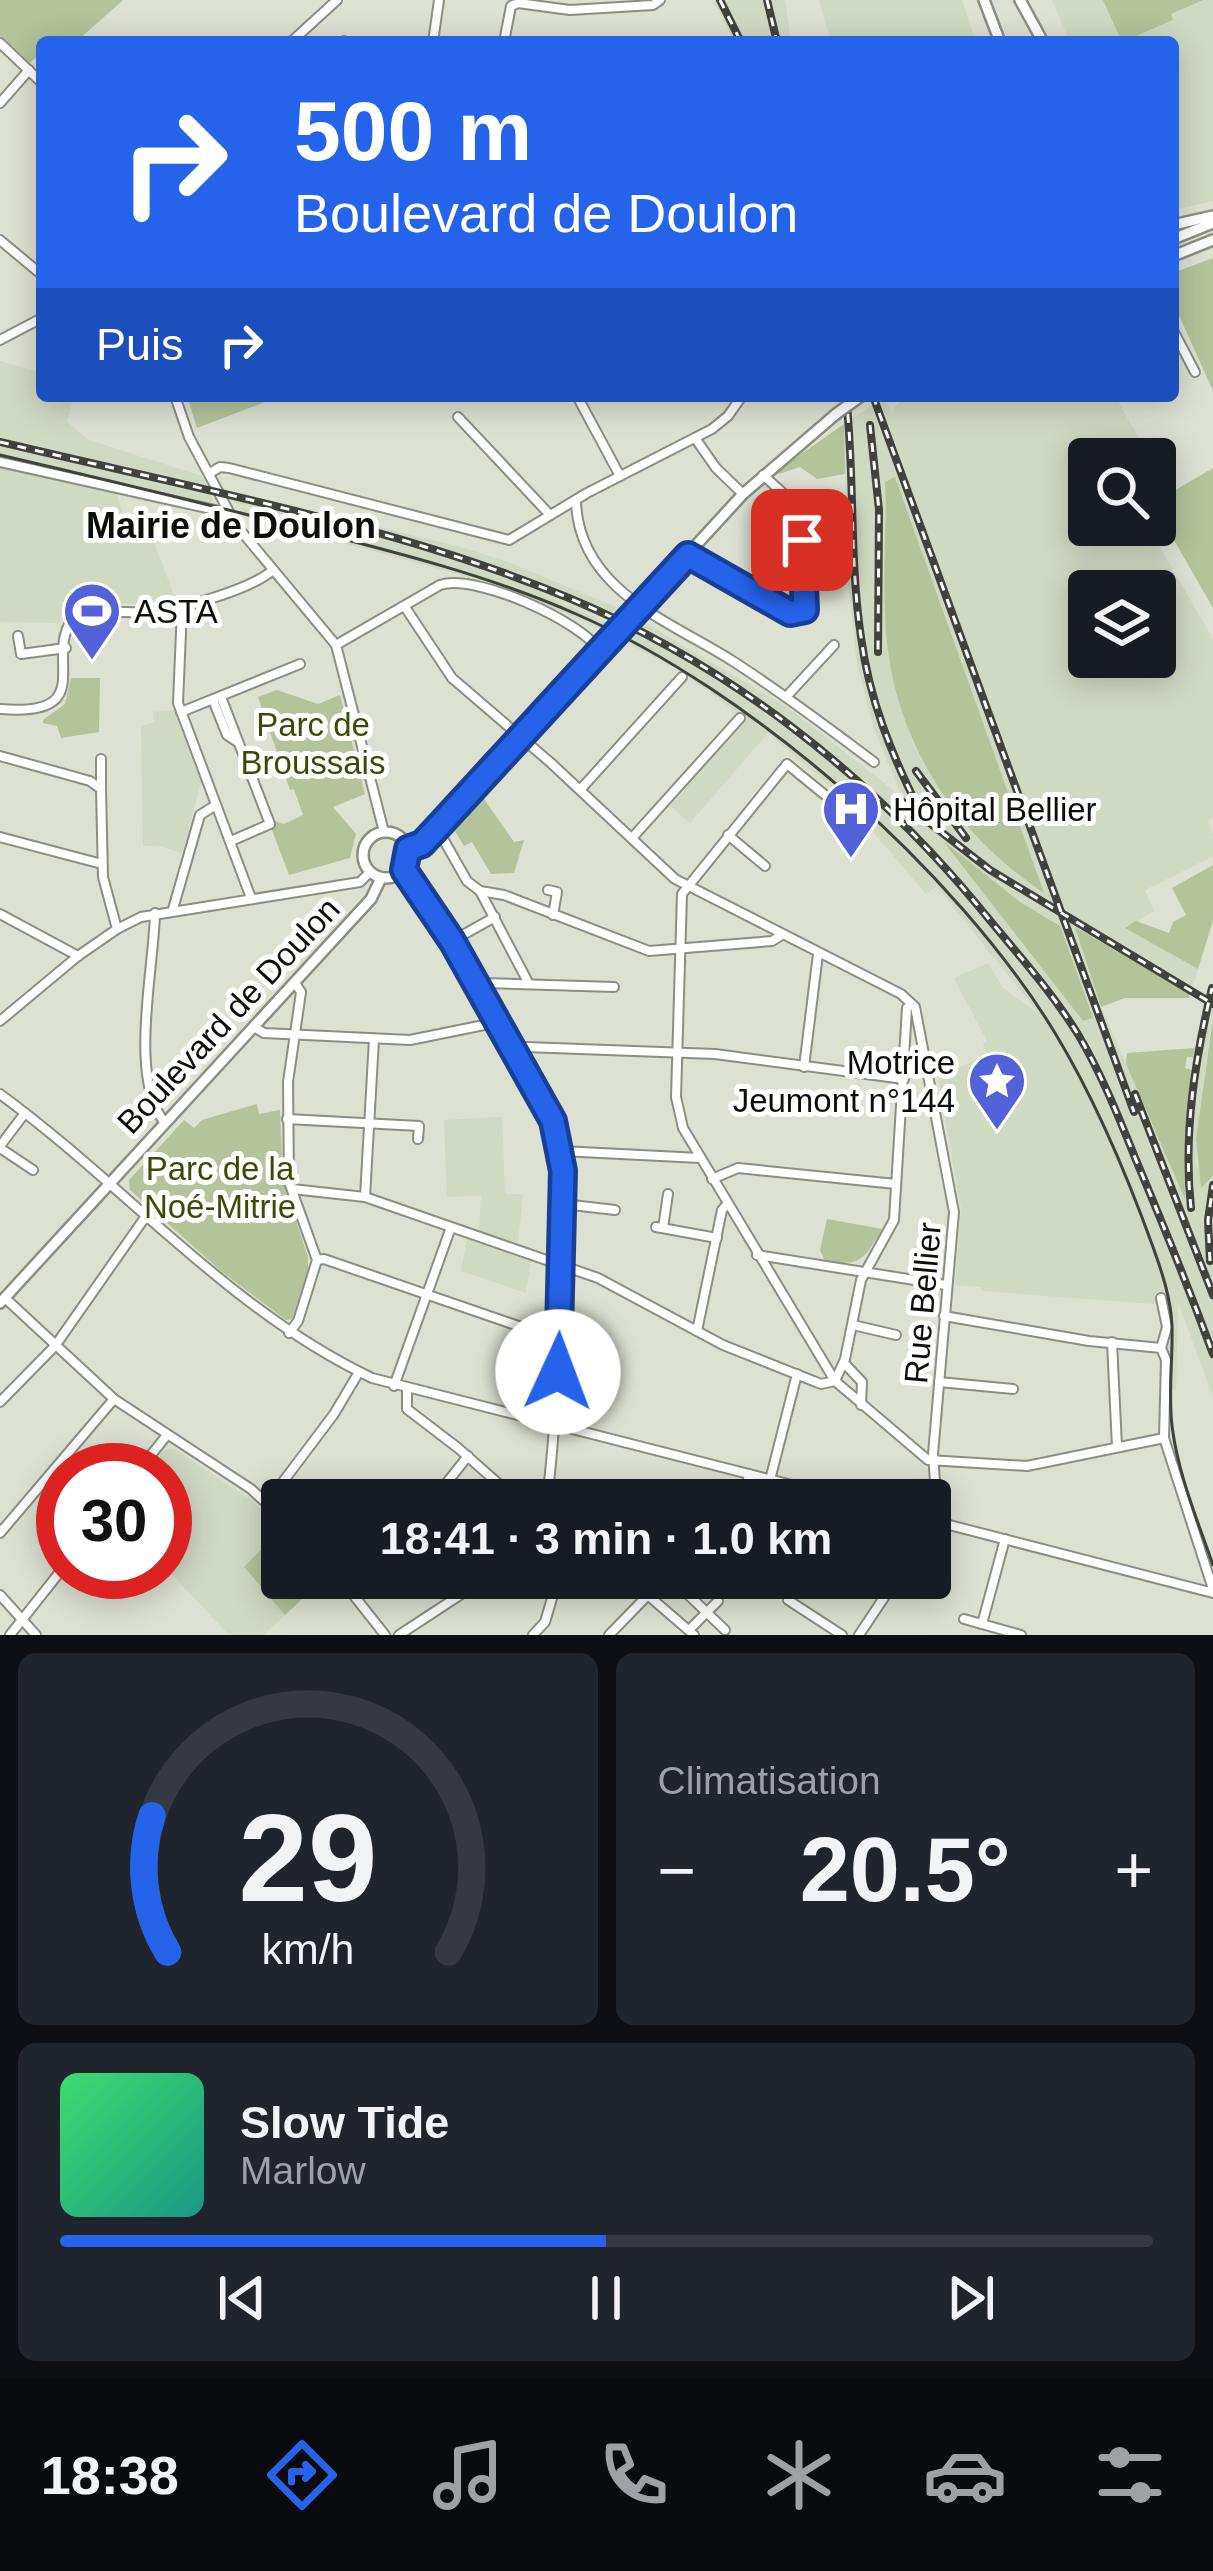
<!DOCTYPE html>
<html lang="fr">
<head>
<meta charset="utf-8">
<style>
  body { margin:0; font-family:Helvetica,sans-serif; background:#20242c; color:#f1f3f6; height:100vh; display:flex; flex-direction:column; font-size:45px; white-space:nowrap }
  * { box-sizing:border-box; margin:0 }
  p { font-size:39px; color:#9ea1a6 }
  .icon { flex:none; width:66px; height:66px; fill:none; stroke:currentColor; stroke-width:2; stroke-linecap:round; stroke-linejoin:round }
  .map { position:relative; height:1635px; overflow:hidden }
  .details { display:flex; flex-direction:column; gap:18px; padding:18px; background:#0d0f14; flex:1 }
  .details>* { flex:none }
  .guide { position:absolute; left:36px; top:36px; width:1143px; height:366px; border-radius:12px; box-shadow:0 6px 30px #0003; background:#2563eb; color:#fff; overflow:hidden }
  .tools { position:absolute; left:1068px; top:438px; display:grid; gap:24px }
  .tools a { display:grid; place-items:center; width:108px; height:108px; border-radius:12px; background:#171b24; box-shadow:0 6px 30px #0003; font-size:60px }
  .speed { position:absolute; left:36px; top:1443px; display:flex; gap:24px; font-size:60px; font-weight:700; text-align:center }
  .speed>* { display:grid; place-content:center; width:156px; height:156px; border-radius:50%; background:#171b24; box-shadow:0 6px 30px #0003; line-height:1 }
  .speed .limit { border:18px solid #d22; background:#fff; color:#111 }
  .pin { position:absolute; display:grid; place-items:center; width:102px; height:102px; color:#fff; margin:-51px; border-radius:24px; box-shadow:0 6px 18px #0006 }
  .me { position:absolute; width:132px; margin:-66px; rotate:2deg; stroke-linejoin:round; filter:drop-shadow(0 0 9px #0008) }
  .turn { display:flex; align-items:center; gap:42px; height:252px; padding:0 60px; font-size:54px }
  .turn .icon { width:156px; height:156px; stroke-width:2.5 }
  .turn b { display:block; font-size:84px; line-height:102px }
  .then { display:flex; align-items:center; height:114px; padding:0 60px; background:#0003; gap:24px; font-size:45px }
  .big { font-size:90px; font-weight:600; line-height:1.1 }
  .details .widget { flex:1; display:flex; flex-direction:column; justify-content:center; gap:18px; min-width:0; padding:0 42px; border-radius:18px; background:#20242c }
  .details .dial { align-items:center; gap:0 }
  .dial svg { height:312px; overflow:visible; fill:none; stroke:#363941; stroke-width:7; stroke-linecap:round; text-anchor:middle }
  .dial text { fill:#f1f3f6; stroke:none }
  .song { display:flex; align-items:center; gap:36px }
  .cover { width:144px; height:144px; border-radius:18px; background:linear-gradient(135deg,hsl(140 70% 55%),hsl(170 70% 35%)) }
  .played { height:12px; border-radius:6px; background:linear-gradient(90deg,#2563eb 50%,#363941 50%) }
  .keys { display:flex; justify-content:space-around; direction:ltr }
  .heat { display:flex; justify-content:space-between; align-items:center; font-size:66px; direction:ltr }
  .details .tiles { flex:1; display:grid; gap:18px; grid-template-columns:1fr 1fr }
  .widget:last-child { grid-column:span 2 }
  .trip { position:absolute; left:261px; top:1479px; width:690px; height:120px; border-radius:12px; background:#171b24; box-shadow:0 6px 30px #0003; font-weight:600; line-height:120px; text-align:center }
  .tabs { display:flex; height:192px; justify-content:space-around; align-items:center; background:#090b0e; color:#9ea1a6 }
  .tabs .icon { width:84px; height:84px }
  .tabs .selected { color:#2563eb }
  .tabs b { font-size:54px; color:#f1f3f6 }
  .map>svg:first-child { display:block }
  .built { fill:#d0d9c2; fill-rule:evenodd }
  .green { fill:#b4c39a }
  .lines { fill:none; stroke-linecap:round; stroke-linejoin:round }
  .minor-casing { stroke:#8a8f81; stroke-width:12 }
  .major-casing { stroke:#8a8f81; stroke-width:14 }
  .minor { stroke:#fff; stroke-width:8 }
  .major { stroke:#fff; stroke-width:9 }
  .tram { stroke:#40433b; stroke-width:3 }
  .rail-casing { stroke:#40433b; stroke-width:8 }
  .rail { stroke:#fff; stroke-width:3; stroke-dasharray:9; stroke-linecap:butt }
  .major-bridge-casing { stroke:#8a8f81; stroke-width:14; stroke-linecap:butt }
  .major-bridge { stroke:#fff; stroke-width:9 }
  .route-casing { stroke:#184099; stroke-width:30 }
  .route { stroke:#2563eb; stroke-width:21 }
  .labels { text-anchor:middle; stroke-width:10; stroke-linejoin:round; paint-order:stroke }
  .poi-label { font-size:33px; fill:#0c0e09; stroke:#fff; text-anchor:start }
  .park-label { font-size:33px; fill:#3a4b05; stroke:#fff }
  .street-label { font-size:33px; fill:#0c0e09; stroke:#fff }
  .neighbourhood-label { font-size:36px; font-weight:bold; fill:#0c0e09; stroke:#fff }
</style>
</head>
<body>
<div class="map">
<svg width="1213" height="1635" viewBox="0 0 1213 1635">
  <rect width="100%" height="100%" fill="#dce1d2"/>
  <!-- built -->
  <g class="built">
    <polygon points="713,0 785,0 791,42 734,42"/>
    <polygon points="819,0 962,0 976,42 831,42"/>
    <polygon points="1052,0 1213,0 1213,201 1173,210 1173,42 1070,42"/>
    <polygon points="0,361 42,373 42,396 74,396 67,422 89,440 202,476 212,498 211,508 0,458"/>
    <path d="M910,396H1115L1151,459H1089V525H1147L1213,639V818L1207,822L1213,834V856L1145,890L1154,911L1126,928L1198,969L1191,994L1144,966L1101,1007L1185,1198V1138L1193,1057L1204,1003L1213,1009L1196,1139V1166L1211,1181L1213,1176V1397L1178,1302L1176,1390H1169L1168,1339L1171,1335L1167,1305L981,1291V1287L955,1285L961,1209L938,1078L988,1054L983,1044L987,1041L954,978L988,963L1003,988L1039,1014L937,886L926,894L845,799L768,733L690,823L670,806L685,790L682,786L744,717L677,669L626,642L642,621L790,709L902,797L874,729L857,664L848,583L844,424L884,397L892,414L895,406ZM895,478L1043,891V892L953,812L913,744L889,660L885,617V482ZM1089,591H1155V657H1089ZM947,845L1020,902L1060,926L1083,1021Z"/>
    <polygon points="0,468 117,494 127,528 138,538 151,539 155,544 176,601 170,598 151,604 62,602 60,623 0,622"/>
    <polygon points="232,491 461,547 508,562 623,610 610,621 535,590 609,624 603,630 534,599 465,576 244,516 240,514 241,507 317,525 235,503"/>
    <polygon points="174,710 201,783 182,853 159,846 143,846 141,726 154,722 153,712"/>
    <polygon points="502,1117 505,1194 523,1194 518,1243 479,1231 481,1196 447,1197 444,1120"/>
    <polygon points="467,1238 531,1260 526,1293 461,1271"/>
    <polygon points="175,1449 247,1497 282,1527 244,1567 285,1615 263,1635 229,1635 165,1567 165,1470 148,1470 164,1450"/>
  </g>
  <!-- green -->
  <g class="green">
    <polygon points="0,0 123,0 76,42 42,42 42,61 36,58 29,63 0,36"/>
    <polygon points="1103,0 1203,0 1171,14 1173,20 1122,42"/>
    <polygon points="1213,258 1213,391 1173,302 1173,273"/>
    <polygon points="187,396 281,396 197,428"/>
    <polygon points="844,424 845,474 817,479 800,467 779,474 777,471"/>
    <polygon points="1213,468 1213,608 1155,507 1155,502"/>
    <path d="M895,477L1044,893C948,829 888,730 885,613C883,569 887,525 885,482Z"/>
    <polygon points="71,678 100,678 99,732 61,738 57,726 43,723 43,720 65,704"/>
    <polygon points="277,690 318,704 340,695 365,794 333,807 356,834 350,858 289,875 272,830 275,821 284,824 303,815 294,789 290,790 258,697"/>
    <polygon points="482,796 514,842 524,840 514,873 491,874 472,842 464,846 455,831"/>
    <polygon points="943,841 1020,902 1060,926 1093,1018 1083,1021"/>
    <polygon points="1213,865 1213,921 1198,969 1125,928 1136,921 1169,933 1173,922 1186,915 1172,888"/>
    <polygon points="1075,927 1191,994 1189,998 1125,998 1101,1007"/>
    <polygon points="1213,1018 1213,1176 1201,1188 1196,1139"/>
    <polygon points="1195,1048 1193,1057 1187,1057 1185,1068 1192,1070 1185,1138 1185,1199 1126,1064 1127,1053"/>
    <polygon points="257,1104 259,1114 280,1110 283,1181 308,1257 308,1270 292,1319 286,1320 221,1271 130,1190 129,1180 184,1120 194,1128 202,1120"/>
    <path d="M827,1219L882,1229C864,1260 860,1267 825,1261L820,1250Z"/>
    <polygon points="282,1527 282,1578 325,1578 285,1615 244,1567"/>
  </g>
  <g class="lines">
    <defs>
      <g id="minor">
        <polyline points="291,42 337,0"/>
        <polyline points="343,42 344,41"/>
        <polyline points="382,42 394,42"/>
        <polyline points="433,42 439,0"/>
        <polyline points="504,42 511,6 518,3 570,10 653,5 660,0"/>
        <polyline points="0,43 42,83"/>
        <polyline points="0,103 29,70"/>
        <polyline points="0,240 42,275"/>
        <polyline points="1173,330 1195,372"/>
        <polyline points="0,340 42,318"/>
        <polyline points="175,396 189,437 236,525 336,645 384,832"/>
        <polyline points="577,396 620,476"/>
        <polyline points="458,417 550,515"/>
        <polyline points="695,438 716,468 743,494"/>
        <polyline points="0,462 229,513"/>
        <polyline points="210,473 220,467 229,468 509,540 587,493 712,429 728,416 742,396"/>
        <polyline points="763,475 831,537"/>
        <path d="M576,503C580,590 669,621 731,660C780,691 827,727 874,762"/>
        <polyline points="688,555 790,613 805,610 806,600 802,540 817,524"/>
        <polyline points="405,607 452,678 551,763 675,879 901,994 915,1007 954,1212 933,1454 937,1510 930,1528"/>
        <polyline points="182,608 178,703 251,898"/>
        <polyline points="18,636 21,654 66,648"/>
        <path d="M336,645L440,585C475,573 581,621 600,651"/>
        <polyline points="221,697 270,824 231,841"/>
        <polyline points="786,697 834,645"/>
        <polyline points="213,700 227,735 236,741"/>
        <path d="M0,709C106,718 36,649 79,612C101,610 124,613 147,612C176,611 250,590 273,570"/>
        <polyline points="181,712 300,664"/>
        <polyline points="0,756 90,781 101,789 103,877 117,929"/>
        <polyline points="101,759 101,787"/>
        <polyline points="580,790 682,677"/>
        <polyline points="836,804 787,764 682,894 676,1097 683,1128 835,1381 928,1460 1027,1466 1164,1438"/>
        <polyline points="437,828 467,881 480,891 529,984"/>
        <polyline points="728,835 765,866"/>
        <polyline points="0,837 102,864"/>
        <polyline points="632,838 740,718"/>
        <path d="M404,870C440,915 467,968 497,1018C519,1056 549,1098 559,1141C567,1178 562,1215 561,1252C560,1335 557,1417 547,1500"/>
        <polyline points="548,890 557,892 553,915"/>
        <polyline points="480,891 504,895 649,951 772,941 780,936"/>
        <polyline points="173,909 200,815 216,805"/>
        <path d="M155,913C154,970 128,1078 165,1123"/>
        <polyline points="0,914 78,956"/>
        <polyline points="452,941 495,917"/>
        <polyline points="481,983 614,987"/>
        <polyline points="0,1021 78,956 117,929 141,917 360,882 370,872"/>
        <polyline points="254,1027 264,1033 410,1040 499,1022"/>
        <polyline points="516,1051 526,1047 715,1054 904,1079"/>
        <polyline points="804,1067 818,954"/>
        <path d="M0,1094C127,1187 229,1310 372,1378L851,1500"/>
        <polyline points="287,1119 419,1126 418,1139"/>
        <polyline points="0,1146 25,1113"/>
        <polyline points="0,1148 33,1170"/>
        <polyline points="561,1151 700,1158"/>
        <polyline points="712,1179 738,1168 896,1184"/>
        <polyline points="292,1189 365,1197 598,1278 723,1345 821,1384 835,1381"/>
        <polyline points="365,1197 374,1039"/>
        <polyline points="563,1204 615,1210"/>
        <polyline points="656,1227 717,1238"/>
        <polyline points="663,1228 668,1194"/>
        <polyline points="757,1255 946,1285"/>
        <polyline points="317,1260 324,1259 559,1340"/>
        <polyline points="5,1298 114,1399 251,1489 282,1518"/>
        <polyline points="944,1316 1089,1341 1161,1348"/>
        <polyline points="853,1325 896,1335"/>
        <polyline points="697,1331 722,1210 727,1204"/>
        <polyline points="289,1333 298,1321 317,1260 289,1182 288,1082 301,992 295,983"/>
        <polyline points="1112,1342 1117,1447"/>
        <polyline points="1161,1348 1166,1360 1164,1438 1213,1589"/>
        <polyline points="1161,1348 1167,1327 1161,1298"/>
        <polyline points="844,1363 862,1382 861,1405"/>
        <polyline points="835,1381 845,1359 861,1280 894,1220 907,1008"/>
        <polyline points="939,1382 1013,1389"/>
        <polyline points="394,1386 450,1230"/>
        <polyline points="407,1390 407,1409 458,1448 517,1500"/>
        <polyline points="0,1402 55,1346 146,1216"/>
        <polyline points="139,1470 167,1435"/>
        <polyline points="749,1474 745,1493 767,1500"/>
        <polyline points="770,1480 797,1374"/>
        <polyline points="433,1500 468,1456"/>
        <polyline points="267,1503 334,1414 359,1372"/>
        <polyline points="930,1520 1213,1593"/>
        <polyline points="0,1533 114,1399"/>
        <polyline points="340,1578 385,1635"/>
        <polyline points="628,1578 694,1635"/>
        <polyline points="676,1583 725,1630"/>
        <polyline points="352,1593 370,1578"/>
        <polyline points="0,1595 36,1635"/>
        <polyline points="788,1600 842,1635"/>
        <polyline points="964,1619 1021,1635"/>
        <polyline points="982,1624 1005,1539"/>
        <polyline points="689,1630 718,1601"/>
        <polyline points="10,1635 63,1568"/>
        <polyline points="399,1635 486,1578"/>
        <polyline points="533,1635 545,1622 558,1578"/>
        <polyline points="609,1635 649,1594"/>
        <polyline points="859,1635 897,1578"/>
      </g>
      <g id="major">
        <polyline points="984,0 1000,42"/>
        <polyline points="1020,0 1043,42"/>
        <polyline points="1173,225 1213,216"/>
        <polyline points="1173,239 1213,223"/>
        <polyline points="1173,256 1213,240"/>
        <circle cx="386" cy="855" r="23"/>
        <polyline points="408,849 422,844 437,828 743,494 836,414"/>
        <polyline points="0,1303 371,899 381,878"/>
      </g>
    </defs>
    <!-- minor casing -->
    <use href="#minor" class="minor-casing"/>
    <!-- major casing -->
    <use href="#major" class="major-casing"/>
    <!-- minor -->
    <use href="#minor" class="minor"/>
    <!-- major -->
    <use href="#major" class="major"/>
    <!-- tram -->
    <path class="tram" d="M0,455C103,479 206,504 308,530C399,553 490,576 576,614C751,690 956,870 1055,1033C1095,1099 1127,1175 1153,1247C1162,1272 1171,1299 1172,1326C1173,1359 1168,1393 1172,1426C1178,1474 1197,1519 1213,1565"/>
    <defs>
      <g id="rail">
        <polyline points="720,0 741,42"/>
        <polyline points="767,0 777,42"/>
        <path d="M846,396C855,476 849,557 861,637C869,699 892,756 920,811"/>
        <polyline points="873,396 1134,1112"/>
        <polyline points="870,425 879,510 878,652"/>
        <path d="M0,442C188,487 391,524 569,598C729,665 869,774 979,907C1013,949 1051,990 1079,1036C1102,1075 1119,1118 1136,1160C1163,1224 1189,1289 1213,1354"/>
        <polyline points="916,771 966,838"/>
        <polyline points="899,799 990,870 1213,1004"/>
        <polyline points="1135,1094 1213,1295"/>
        <path d="M1191,1208C1183,1134 1195,1059 1212,988"/>
        <polyline points="1210,1261 1208,1220 1213,1185"/>
      </g>
    </defs>
    <!-- rail casing -->
    <use href="#rail" class="rail-casing"/>
    <!-- rail -->
    <use href="#rail" class="rail"/>
    <defs>
      <polyline id="major-bridge" points="836,414 861,396"/>
    </defs>
    <!-- major-bridge casing -->
    <use href="#major-bridge" class="major-bridge-casing"/>
    <!-- major-bridge -->
    <use href="#major-bridge" class="major-bridge"/>
  </g>
  <g class="lines">
    <defs>
      <polyline id="route" points="558,1372 563,1171 553,1121 452,941 404,870 408,849 422,844 437,828 688,555 790,613 805,610 802,540"/>
    </defs>
    <!-- route casing -->
    <use href="#route" class="route-casing"/>
    <!-- route -->
    <use href="#route" class="route"/>
  </g>
  <!-- icons -->
  <defs>
    <symbol id="stadium-pin" viewBox="-11 -11 22 30"><path d="M0 17L-7.5 6A9.5 9.5 0 1 1 7.5 6Z" fill="#5362d8" stroke="#fff"/><path d="M0-5a6.5 5 0 1 0 0 10a6.5 5 0 1 0 0-10ZM-3.5-1.8h7v3.6h-7Z" fill="#fff"/></symbol>
    <symbol id="hospital-pin" viewBox="-11 -11 22 30"><path d="M0 17L-7.5 6A9.5 9.5 0 1 1 7.5 6Z" fill="#5362d8" stroke="#fff"/><path d="M-5-5h3v3.5h4V-5h3V5h-3V1.5h-4V5h-3Z" fill="#fff"/></symbol>
    <symbol id="sight-pin" viewBox="-11 -11 22 30"><path d="M0 17L-7.5 6A9.5 9.5 0 1 1 7.5 6Z" fill="#5362d8" stroke="#fff"/><path d="M0-6L1.8-2.2L6-1.7L2.9 1.2L3.7 5.4L0 3.3L-3.7 5.4L-2.9 1.2L-6-1.7L-1.8-2.2Z" fill="#fff"/></symbol>
  </defs>
  <g fill-rule="evenodd">
    <use href="#stadium-pin" x="59" y="578" width="66" height="90"/>
    <use href="#hospital-pin" x="818" y="776" width="66" height="90"/>
    <use href="#sight-pin" x="964" y="1048" width="66" height="90"/>
  </g>
  <g class="labels">
    <!-- poi labels -->
    <g class="poi-label">
      <text x="134" y="623">ASTA</text>
      <text x="893" y="821">Hôpital Bellier</text>
      <text x="955" y="1074" text-anchor="end">Motrice<tspan x="955" dy="38">Jeumont n°144</tspan></text>
    </g>
    <!-- park labels -->
    <g class="park-label">
      <text x="313" y="736">Parc de<tspan x="313" dy="38">Broussais</tspan></text>
      <text x="220" y="1180">Parc de la<tspan x="220" dy="38">Noé-Mitrie</tspan></text>
    </g>
    <!-- street labels -->
    <g class="street-label">
      <text transform="translate(228 1015) rotate(-47)" y="12">Boulevard de Doulon</text>
      <text transform="translate(922 1303) rotate(-85)" y="12">Rue Bellier</text>
    </g>
    <!-- neighbourhood labels -->
    <g class="neighbourhood-label">
      <text x="231" y="538">Mairie de Doulon</text>
    </g>
  </g>
</svg>
<div class="tools">
<a><svg class="icon" aria-label="search" viewBox="0 0 24 24"><circle cx="10" cy="10" r="6"/><path d="M15 15l6 6"/></svg></a>
<a><svg class="icon" aria-label="layers" viewBox="0 0 24 24"><path d="M12 4l9 5-9 5-9-5zM3 14l9 5 9-5"/></svg></a>
</div>
<div class="speed"><div class="limit">30</div></div>
<div class="pin" style="left:802px;top:540px;background:#d93025"><svg class="icon" aria-label="arrive" viewBox="0 0 24 24"><path d="M6 21V4h12l-3 4 3 4H6"/></svg></div>
<svg class="me" style="left:558px;top:1372px" viewBox="-20 -20 40 40"><circle r="19" fill="#fff"/><path d="M0-13L10 11 0 6-10 11z" fill="#2563eb"/></svg>
<div class="trip">18:41 · 3 min · 1.0 km</div>
<div class="guide">
<div class="turn"><svg class="icon" aria-label="right" viewBox="0 0 24 24"><path d="M7 20v-9h11M14 6l5 5-5 5"/></svg><div><b>500 m</b>Boulevard de Doulon</div></div>
<div class="then">Puis<svg class="icon" aria-label="right" viewBox="0 0 24 24"><path d="M7 20v-9h11M14 6l5 5-5 5"/></svg></div>
</div>
</div>
<section class="details">
<div class="tiles">
<div class="widget dial"><svg viewBox="0 0 100 80">
<path d="M14 69A42 42 0 1 1 86 69"/>
<path d="M14 69A42 42 0 0 1 10 34" stroke="#2563eb"/>
<text x="50" y="56" font-size="32" font-weight="700">29</text>
<text x="50" y="72" font-size="11">km/h</text>
</svg></div>
<div class="widget"><p>Climatisation</p>
<div class="heat"><a>−</a><b class="big">20.5°</b><a>+</a></div>
</div>
<div class="widget">
<div class="song"><i class="cover"></i><div><b>Slow Tide</b><p>Marlow</p></div></div>
<div class="played"></div>
<div class="keys"><svg class="icon" aria-label="previous" viewBox="0 0 24 24"><path d="M18 5L8 12l10 7zM5 5v14"/></svg><svg class="icon" aria-label="pause" viewBox="0 0 24 24"><path d="M8 5v14M16 5v14"/></svg><svg class="icon" aria-label="next" viewBox="0 0 24 24"><path d="M6 5l10 7-10 7zM19 5v14"/></svg></div>
</div>
</div>
</section>
<nav class="tabs">
<b>18:38</b>
<svg class="icon selected" aria-label="directions" viewBox="0 0 24 24"><path d="M12 3l9 9-9 9-9-9zM9 14v-3h6M13 9l2 2-2 2"/></svg>
<svg class="icon" aria-label="music" viewBox="0 0 24 24"><path d="M9 18V5l10-2v13"/><circle cx="6" cy="18" r="3"/><circle cx="16" cy="16" r="3"/></svg>
<svg class="icon" aria-label="phone" viewBox="0 0 24 24"><path d="M5 4h4l2 5-3 2q2 4 5 5l2-3 5 2v4C11 20 4 13 5 4z"/></svg>
<svg class="icon" aria-label="climate" viewBox="0 0 24 24"><path d="M12 3v18M4 7l16 10M4 17L20 7"/></svg>
<svg class="icon" aria-label="car" viewBox="0 0 24 24"><path d="M5 17H2v-5l4-1 3-4h7l3 4 3 1v5h-3M9 17h6M6 11h13"/><circle cx="7" cy="17" r="2"/><circle cx="17" cy="17" r="2"/></svg>
<svg class="icon" aria-label="filters" viewBox="0 0 24 24"><path d="M4 7h16M4 17h16"/><circle cx="9" cy="7" r="2"/><circle cx="15" cy="17" r="2"/></svg>
</nav>
</body>
</html>
